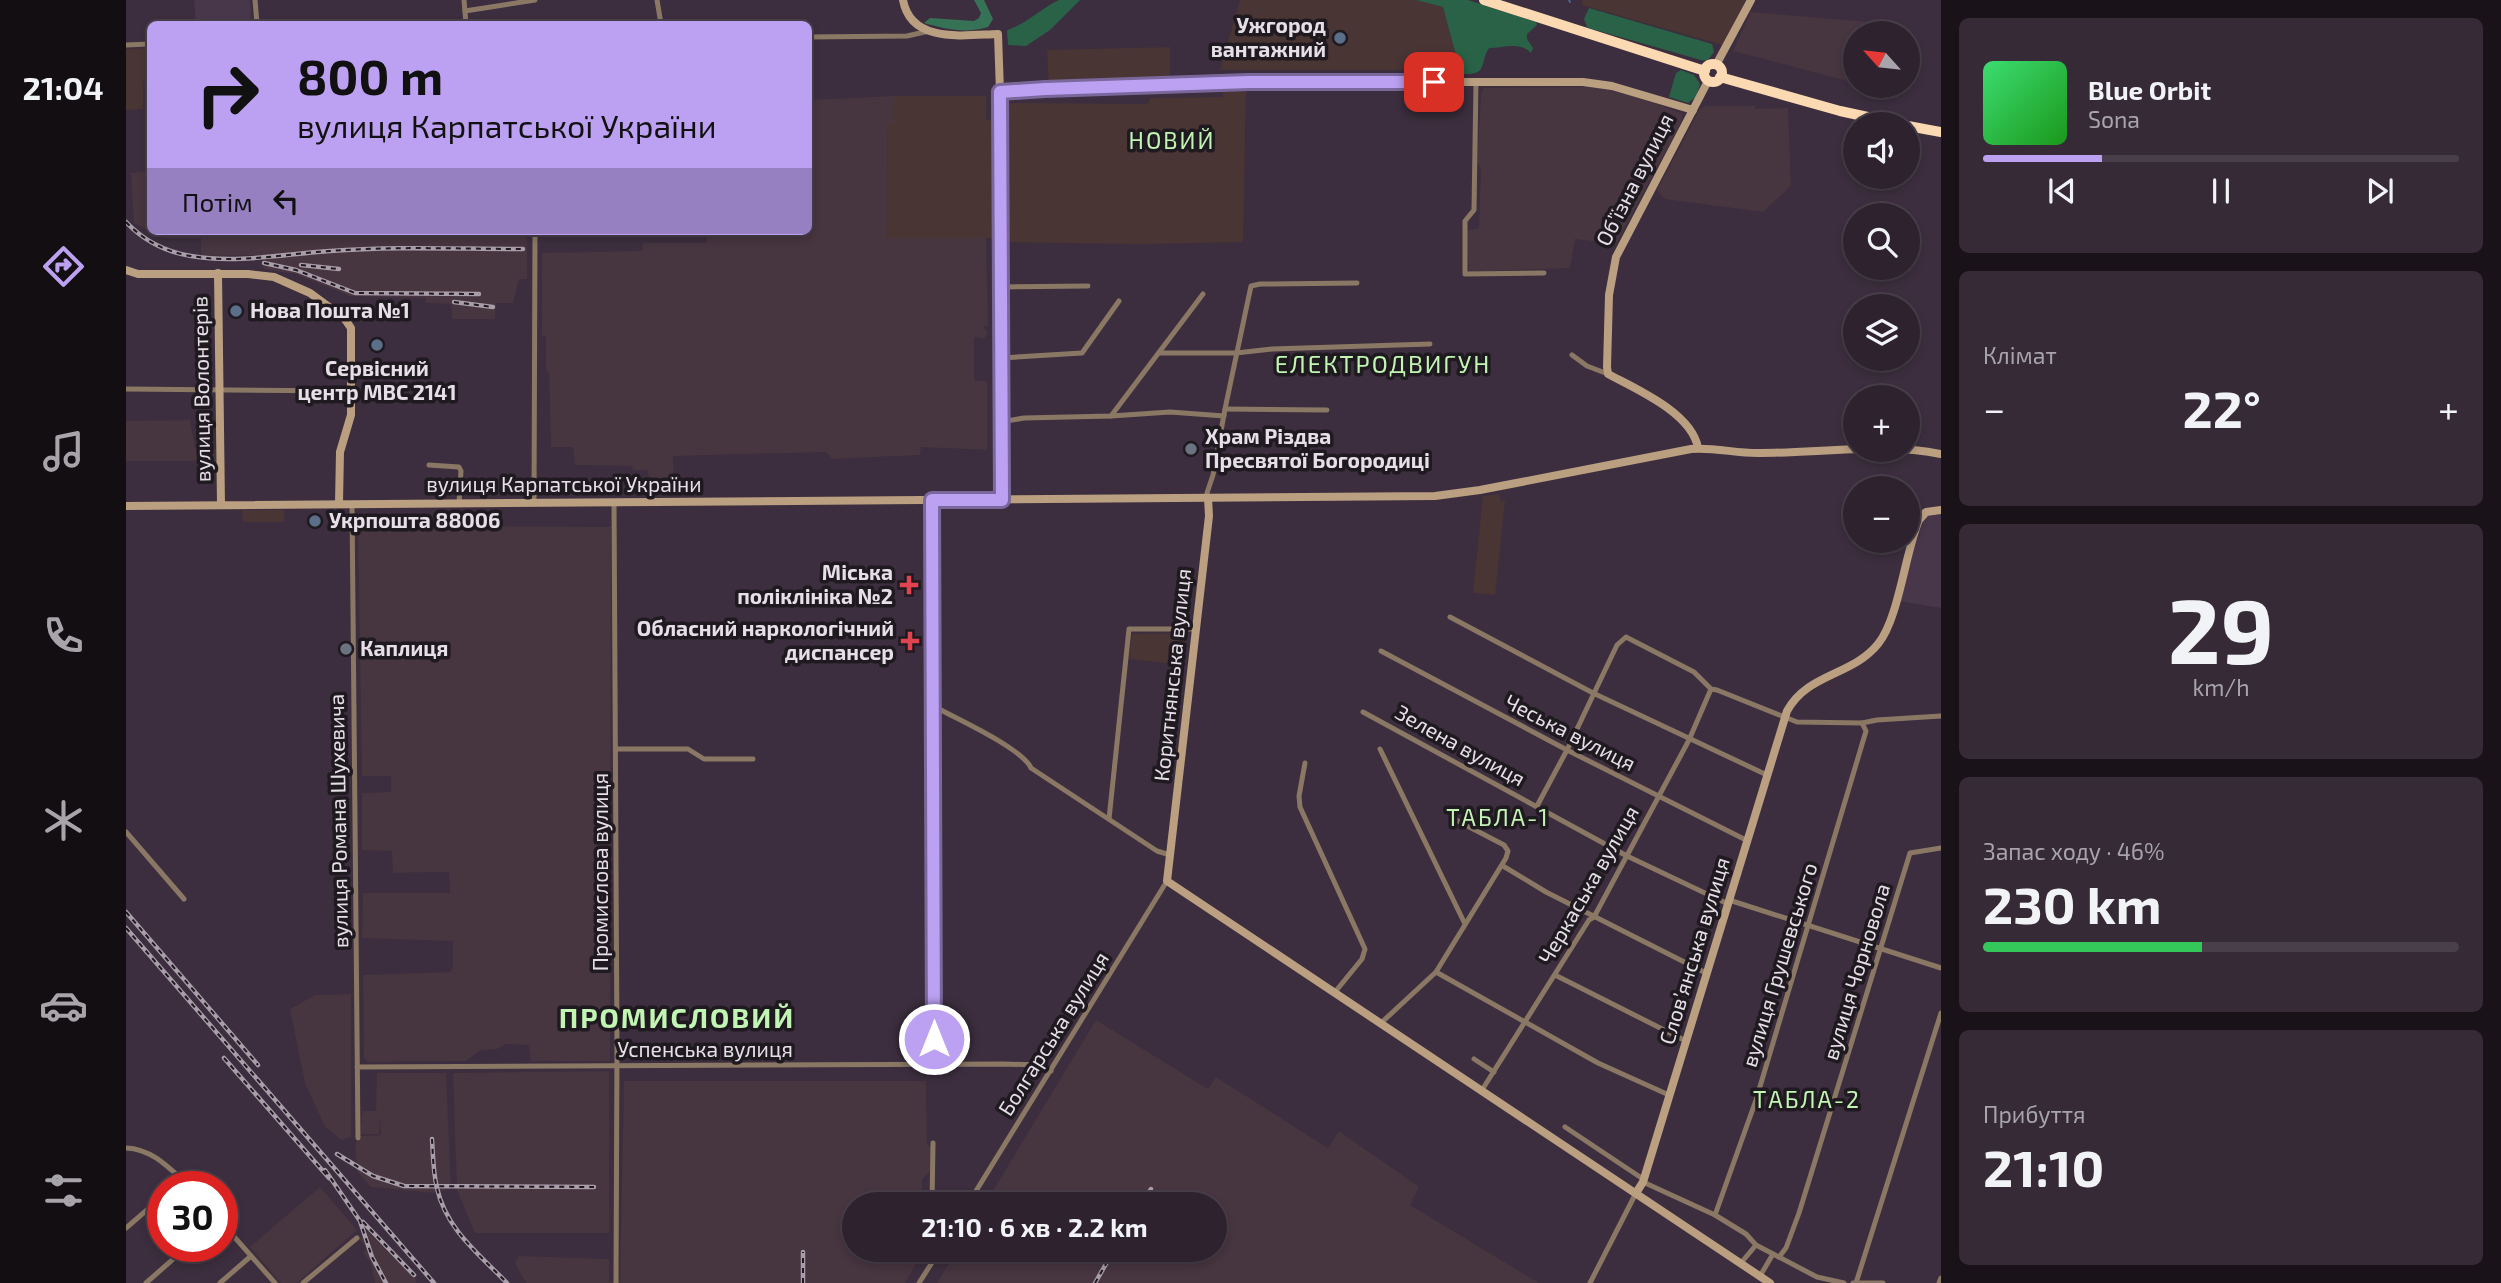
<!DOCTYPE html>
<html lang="uk">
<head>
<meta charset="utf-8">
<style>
  body { margin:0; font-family:"Exo 2",sans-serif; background:#352a36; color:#f1f3f6; height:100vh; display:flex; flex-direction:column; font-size:26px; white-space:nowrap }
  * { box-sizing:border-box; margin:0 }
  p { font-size:23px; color:#a7a4aa }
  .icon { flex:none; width:38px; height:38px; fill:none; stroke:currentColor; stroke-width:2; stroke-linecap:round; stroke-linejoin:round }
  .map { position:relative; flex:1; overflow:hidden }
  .drawer { display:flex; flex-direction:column; gap:18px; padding:18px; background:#191319; width:560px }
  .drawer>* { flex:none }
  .banner { position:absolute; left:21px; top:21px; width:665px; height:214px; border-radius:10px; box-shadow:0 4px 10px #0003,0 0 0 2px #483f4a; background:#bca0f2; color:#111; overflow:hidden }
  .needle { width:46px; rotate:297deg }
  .tools { position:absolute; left:1717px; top:21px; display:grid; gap:14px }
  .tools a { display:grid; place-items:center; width:77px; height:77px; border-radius:50%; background:#2d222e; box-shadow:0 4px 10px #0003,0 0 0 2px #483f4a; font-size:35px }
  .speed { position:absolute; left:21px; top:1171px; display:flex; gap:14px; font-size:35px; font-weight:700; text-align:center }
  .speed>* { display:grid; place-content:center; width:91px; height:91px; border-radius:50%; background:#2d222e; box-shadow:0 4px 10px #0003,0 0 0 2px #483f4a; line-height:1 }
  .speed .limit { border:10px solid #d22; background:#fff; color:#111 }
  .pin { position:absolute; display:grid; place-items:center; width:60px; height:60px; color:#fff; margin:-30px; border-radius:14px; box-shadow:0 4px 10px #0006 }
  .me { position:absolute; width:77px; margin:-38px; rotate:0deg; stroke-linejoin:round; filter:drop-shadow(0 0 5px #0008) }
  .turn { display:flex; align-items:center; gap:24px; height:147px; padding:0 35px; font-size:32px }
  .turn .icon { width:91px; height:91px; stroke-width:2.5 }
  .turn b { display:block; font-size:49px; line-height:60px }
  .then { display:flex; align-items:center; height:66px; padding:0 35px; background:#0003; gap:14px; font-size:26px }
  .big { font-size:52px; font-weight:700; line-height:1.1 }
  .drawer .card { flex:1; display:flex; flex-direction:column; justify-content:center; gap:10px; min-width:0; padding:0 24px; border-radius:10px; background:#352a36 }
  .drawer .dial { align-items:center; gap:0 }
  .dial b { font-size:91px; line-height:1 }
  .song { display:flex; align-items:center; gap:21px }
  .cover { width:84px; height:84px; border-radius:10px; background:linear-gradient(135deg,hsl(140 70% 55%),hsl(120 70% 35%)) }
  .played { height:7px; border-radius:4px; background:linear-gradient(90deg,#bca0f2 25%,#483f4a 25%) }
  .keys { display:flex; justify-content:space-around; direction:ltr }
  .heat { display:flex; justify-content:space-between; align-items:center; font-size:38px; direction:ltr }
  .charge { height:10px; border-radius:5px; background:linear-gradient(90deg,#34c759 46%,#483f4a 0) }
  .trip { position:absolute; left:716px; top:1192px; width:385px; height:70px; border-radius:35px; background:#2d222e; box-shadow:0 4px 10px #0003,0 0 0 2px #483f4a; font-weight:700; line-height:70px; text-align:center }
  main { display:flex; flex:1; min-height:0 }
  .dock { display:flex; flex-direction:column; width:126px; justify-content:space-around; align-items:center; background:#120e12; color:#a7a4aa }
  .dock .icon { width:49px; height:49px }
  .dock .active { color:#bca0f2 }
  .dock b { font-size:32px; color:#f1f3f6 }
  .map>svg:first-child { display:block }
  .commercial { fill:#4a3535 }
  .industrial { fill:#47353f }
  .built { fill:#48364a }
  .green { fill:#296247 }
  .forest { fill:#367356 }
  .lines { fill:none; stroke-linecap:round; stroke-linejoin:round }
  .stream { stroke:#476591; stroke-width:2 }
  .street { stroke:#8a7865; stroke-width:5 }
  .secondary { stroke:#ba9f80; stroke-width:8 }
  .highway { stroke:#fbd9b2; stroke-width:10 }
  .rail-casing { stroke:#a89da9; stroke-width:4.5 }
  .rail { stroke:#1f1920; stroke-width:2; stroke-dasharray:5; stroke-linecap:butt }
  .route-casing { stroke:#7a689d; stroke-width:18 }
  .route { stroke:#bca0f2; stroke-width:12 }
  .service-dot { fill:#5c6f8a; stroke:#1f1920; stroke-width:2.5 }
  .worship-dot { fill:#6b7280; stroke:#1f1920; stroke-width:2.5 }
  .health-dot { fill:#e0444e; stroke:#1f1920; stroke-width:2.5 }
  .labels { text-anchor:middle; stroke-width:7; stroke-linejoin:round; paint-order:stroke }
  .poi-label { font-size:21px; font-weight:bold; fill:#e7dfe8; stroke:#1f1920; text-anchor:start }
  .street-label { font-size:21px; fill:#e7dfe8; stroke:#1f1920 }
  .neighbourhood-label { font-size:23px; letter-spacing:2px; fill:#c2f4b4; stroke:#1f1920 }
  .quarter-label { font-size:24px; letter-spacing:2px; fill:#c2f4b4; stroke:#1f1920 }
  .district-label { font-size:28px; font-weight:bold; letter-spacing:2px; fill:#c2f4b4; stroke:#1f1920 }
</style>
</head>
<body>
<main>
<nav class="dock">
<b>21:04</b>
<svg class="icon active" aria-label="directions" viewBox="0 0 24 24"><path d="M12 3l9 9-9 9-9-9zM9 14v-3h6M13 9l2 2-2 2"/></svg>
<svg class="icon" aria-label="music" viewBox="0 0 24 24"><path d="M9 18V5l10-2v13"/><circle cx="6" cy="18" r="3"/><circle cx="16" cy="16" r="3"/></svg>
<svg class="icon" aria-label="phone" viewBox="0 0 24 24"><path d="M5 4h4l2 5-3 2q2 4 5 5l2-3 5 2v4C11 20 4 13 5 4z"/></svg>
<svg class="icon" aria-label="climate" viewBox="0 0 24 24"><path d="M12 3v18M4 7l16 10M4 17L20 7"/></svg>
<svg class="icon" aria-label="car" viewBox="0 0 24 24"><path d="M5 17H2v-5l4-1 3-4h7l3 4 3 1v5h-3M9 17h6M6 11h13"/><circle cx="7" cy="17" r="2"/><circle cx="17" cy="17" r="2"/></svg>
<svg class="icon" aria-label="filters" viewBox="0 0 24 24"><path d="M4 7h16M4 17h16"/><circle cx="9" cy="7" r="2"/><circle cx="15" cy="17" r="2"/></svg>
</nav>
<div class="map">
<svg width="1815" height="1283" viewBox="0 0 1815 1283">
  <rect width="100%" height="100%" fill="#3c2e3e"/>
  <!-- commercial -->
  <g class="commercial">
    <polygon points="1114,0 1290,0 1317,7 1334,70 1094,70"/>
    <polygon points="1456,0 1620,0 1597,45 1456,5"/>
    <polygon points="1044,47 1044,84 923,86 921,50"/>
    <polygon points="24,48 24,80 17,81 17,109 0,110 0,49"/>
    <polygon points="1097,86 1120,86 1117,242 1014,244 879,242 877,103 1022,104 1024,98 1097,97"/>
    <polygon points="768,96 860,96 860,120 869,120 869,238 760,238 762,124 768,123"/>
    <polygon points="1373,494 1375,501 1379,501 1369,595 1347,593 1357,496"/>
    <polygon points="116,510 158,510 158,522 117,522"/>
    <polygon points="1061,633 1057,665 1003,659 1006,634"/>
  </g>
  <!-- industrial -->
  <g class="industrial">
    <polygon points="1625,12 1743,22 1741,33 1729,33 1729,83 1607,51"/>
    <polygon points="1464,87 1495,90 1557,114 1554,125 1490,244 1449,239 1444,268 1343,272 1341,231 1353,228 1355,168 1351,163 1355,93 1358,88"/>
    <polygon points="768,96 768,124 762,124 760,238 860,238 862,326 857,326 862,333 858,339 848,337 848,377 849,381 861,381 861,450 795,447 794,455 706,459 700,452 547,456 548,493 527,493 521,470 507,470 506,466 449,465 447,447 425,447 423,372 420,371 420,336 416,336 416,253 517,251 517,243 581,243 581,231 682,231 683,100"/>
    <polygon points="1580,106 1629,106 1629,109 1662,108 1665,186 1637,212 1539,199 1531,190 1574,109"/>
    <polygon points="24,171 24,231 401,231 401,279 393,279 387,303 370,303 369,319 326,319 325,304 300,303 300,298 224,296 170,274 138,269 139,255 75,256 75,238 37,238 8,223 5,173"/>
    <polygon points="64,420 69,448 90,449 90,461 0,461 0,421"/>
    <polygon points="232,525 485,527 484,1061 405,1061 403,1045 380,1044 371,1049 355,1050 340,1061 242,1062 238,1058 237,975 324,972 327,967 327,941 236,938 237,893 324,893 323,872 267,873 266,851 236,850 236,793 265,792 265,776 236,776"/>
    <polygon points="225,994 225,1137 216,1140 199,1127 179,1083 164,1009 189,995"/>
    <polygon points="970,1020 1082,1089 1090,1077 1202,1148 1213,1131 1293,1187 1284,1205 1413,1283 811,1283 831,1250 1088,1250 1088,1204 859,1204"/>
    <polygon points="483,1071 483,1233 349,1233 331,1190 327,1073"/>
    <polygon points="251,1073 320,1073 325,1188 308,1193 245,1187 230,1170 231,1167 229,1145 235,1136 255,1135 254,1118 253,1134 235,1134 236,1111 250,1111"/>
    <polygon points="498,1081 800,1081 801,1144 805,1148 805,1170 796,1179 796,1204 728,1204 728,1250 795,1250 795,1255 779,1283 400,1283 389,1263 393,1256 483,1259 483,1282 494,1282"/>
    <polygon points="194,1187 231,1230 171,1283 155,1283 124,1247"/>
    <polygon points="242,1232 290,1279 290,1283 249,1283 245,1263 237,1252 241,1249 234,1240 235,1236"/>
  </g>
  <!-- built -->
  <g class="built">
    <polygon points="68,0 124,0 125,21 70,24"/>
    <polygon points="1803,512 1815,514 1815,608 1773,601 1796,518"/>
  </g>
  <!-- green -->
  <g class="green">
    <path d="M933,0H954L924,30L900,46L882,45L881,30C902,23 914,9 933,0Z"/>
    <path d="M1290,0H1342L1410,22L1411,25L1401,34V39L1407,48L1405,53C1394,41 1378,48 1363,48C1353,63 1363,75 1337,74L1334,70L1317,7Z"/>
    <polygon points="1463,8 1586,44 1588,52 1581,61 1575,60 1466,29 1461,27 1458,19"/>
    <polygon points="1555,70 1568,75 1574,84 1570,97 1562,103 1543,97 1550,73"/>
  </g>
  <!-- forest -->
  <path class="forest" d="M848,0H858L867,19L862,27C840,34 819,29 798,23L804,18L848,21L853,18L855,13Z"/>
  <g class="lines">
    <!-- stream -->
    <polyline class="stream" points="1443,0 1444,2"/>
    <!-- street -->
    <g class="street">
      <polyline points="129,0 131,24"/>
      <polyline points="338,0 340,24"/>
      <polyline points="531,0 535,24"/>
      <polyline points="339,11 409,0"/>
      <polyline points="682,37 781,36 803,31"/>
      <polyline points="0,45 24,44"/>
      <polyline points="1350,82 1348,210 1339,221 1339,274 1418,273"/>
      <polyline points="874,287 962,286"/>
      <polyline points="1033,353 1110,353 1146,349 1304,344"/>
      <polyline points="1446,355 1461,366 1482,374"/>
      <polyline points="875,358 956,353 993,301"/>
      <polyline points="0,389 225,391"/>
      <polyline points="1099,409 1201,410"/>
      <polyline points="985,416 1044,412 1098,416"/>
      <polyline points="875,422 898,418 985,416 1077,294"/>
      <polyline points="303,465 333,467 335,471 333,503"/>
      <polyline points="1082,498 1081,493 1087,475 1099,409 1125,286 1134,284 1231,283"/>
      <polyline points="806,501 808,1065"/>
      <polyline points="488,502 491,1047 490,1283"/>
      <polyline points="408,503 409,231"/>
      <polyline points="226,504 232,1138"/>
      <polyline points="1324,617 1467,693 1641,775"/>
      <polyline points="1255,651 1441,750 1620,840"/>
      <path d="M806,709H813C833,720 897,749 905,768L1031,851L1044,855"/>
      <polyline points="1237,712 1501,856 1602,904"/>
      <polyline points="490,749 562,749 578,759 627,759"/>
      <polyline points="1254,749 1338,922"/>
      <polyline points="1179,763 1173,796 1174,807 1239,949 1236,959 1209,992"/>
      <polyline points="1411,806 1441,750 1491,645 1500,637 1568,672 1585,689 1591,690 1671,722 1736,723 1751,720 1815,716"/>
      <polyline points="983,819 1003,629 1070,629"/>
      <polyline points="0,832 58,899"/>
      <polyline points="1377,866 1420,892 1580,973"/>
      <polyline points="1603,900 1815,968"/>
      <polyline points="1310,972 1472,1063 1543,1095"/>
      <polyline points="1429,975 1560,1041"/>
      <polyline points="1255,1023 1310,972 1380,858 1382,851 1378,845 1328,819"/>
      <polyline points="1348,1059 1368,1072"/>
      <polyline points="231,1067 878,1064 911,1065 925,1071"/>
      <polyline points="1356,1090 1463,920 1468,917 1563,740 1585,689"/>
      <polyline points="1439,1127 1517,1179"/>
      <path d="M0,1148C27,1149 44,1169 63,1186"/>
      <polyline points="1517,1182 1589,1215 1620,1234 1630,1245 1691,1277 1718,1283"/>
      <polyline points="806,1204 807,1143"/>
      <polyline points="842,1204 1041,881"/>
      <polyline points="1589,1215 1630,1100 1740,731 1736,723"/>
      <polyline points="96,1223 149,1283"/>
      <polyline points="0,1228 37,1196"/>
      <polyline points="1653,1257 1660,1248 1673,1213 1784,853 1815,848"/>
      <polyline points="1615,1263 1630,1245"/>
      <polyline points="1634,1276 1647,1254"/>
      <polyline points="20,1283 62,1246"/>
      <polyline points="94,1283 125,1256"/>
      <polyline points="177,1283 231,1238"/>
      <polyline points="793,1283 814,1250"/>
      <polyline points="1464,1283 1510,1193"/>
      <polyline points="1727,1283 1757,1283"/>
      <polyline points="1730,1283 1815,1013"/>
      <polyline points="1813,1283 1815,1278"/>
    </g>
    <!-- secondary -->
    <g class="secondary">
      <path d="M777,0C785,44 838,35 872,34L874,92L876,500"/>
      <polyline points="1590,65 1625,0"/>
      <polyline points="874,92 919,89 1123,82 1457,82 1486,86 1567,110"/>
      <polyline points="0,270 12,274 122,274 148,277 184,293 218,318 225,328 225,415 214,452 213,503"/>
      <polyline points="92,273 95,505"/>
      <path d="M1572,448C1566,413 1510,389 1482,374L1481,367L1483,295L1490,257L1582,81"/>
      <polyline points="1082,498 1083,516 1041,881 1644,1283"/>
      <path d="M0,506L1309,496L1354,490L1565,449C1589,447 1612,454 1635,453C1690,453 1762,443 1815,454"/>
      <path d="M1510,1193L1517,1182L1661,711C1682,673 1726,676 1752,644C1773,618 1779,553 1793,520L1800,512L1815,510"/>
    </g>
    <!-- highway -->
    <g class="highway">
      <polyline points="1358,0 1579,71"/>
      <circle cx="1587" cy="73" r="9"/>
      <polyline points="1594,77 1714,111 1774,124"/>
      <polyline points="1782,126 1815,132"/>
    </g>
    <defs>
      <g id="rail">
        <path d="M0,222C18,241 40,252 65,256C111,264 158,254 204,251C268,246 333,249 397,249"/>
        <polyline points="138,263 170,270 229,293 353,294"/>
        <polyline points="175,265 213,269"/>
        <polyline points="328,302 367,307"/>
        <polyline points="0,912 132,1065"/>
        <polyline points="0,928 308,1283"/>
        <polyline points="98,1058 203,1178"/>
        <path d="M306,1139C307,1155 307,1172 311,1188C320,1229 353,1254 381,1283"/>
        <polyline points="211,1154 247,1176 278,1186 468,1187"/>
        <polyline points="199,1170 234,1221 246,1257 260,1283"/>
        <polyline points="1016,1204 1025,1189"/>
        <polyline points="237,1222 288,1275"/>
        <polyline points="677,1283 677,1252"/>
        <polyline points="969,1283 988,1250"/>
      </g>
    </defs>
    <!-- rail casing -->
    <use href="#rail" class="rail-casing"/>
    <!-- rail -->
    <use href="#rail" class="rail"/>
  </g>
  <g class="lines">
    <defs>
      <polyline id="route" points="808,1039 806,500 876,500 874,92 919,89 1123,82 1308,82"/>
    </defs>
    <!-- route casing -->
    <use href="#route" class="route-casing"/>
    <!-- route -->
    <use href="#route" class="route"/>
  </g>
  <!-- markers -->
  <g class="service-dot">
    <circle cx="1214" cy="38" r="7"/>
    <circle cx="110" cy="311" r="7"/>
    <circle cx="251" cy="345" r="7"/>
    <circle cx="189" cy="521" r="7"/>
  </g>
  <g class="worship-dot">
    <circle cx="1065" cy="449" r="7"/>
    <circle cx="220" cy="649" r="7"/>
  </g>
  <g class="health-dot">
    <path d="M779.5 574.5h7v7h7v7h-7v7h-7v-7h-7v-7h7z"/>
    <path d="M780.5 630.5h7v7h7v7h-7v7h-7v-7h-7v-7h7z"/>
  </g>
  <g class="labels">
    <!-- poi labels -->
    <g class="poi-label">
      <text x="1200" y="33" text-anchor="end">Ужгород<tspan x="1200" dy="24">вантажний</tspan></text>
      <text x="124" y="318">Нова Пошта №1</text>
      <text x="251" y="376" text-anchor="middle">Сервісний<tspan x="251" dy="24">центр МВС 2141</tspan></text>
      <text x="1079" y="444">Храм Різдва<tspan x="1079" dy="24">Пресвятої Богородиці</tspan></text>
      <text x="203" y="528">Укрпошта 88006</text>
      <text x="767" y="580" text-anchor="end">Міська<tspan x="767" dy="24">поліклініка №2</tspan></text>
      <text x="768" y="636" text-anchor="end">Обласний наркологічний<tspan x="768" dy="24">диспансер</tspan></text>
      <text x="234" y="656">Каплиця</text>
    </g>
    <!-- street labels -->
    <g class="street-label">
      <text transform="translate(1509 180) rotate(-63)" y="7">Обʼїзна вулиця</text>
      <text transform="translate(76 389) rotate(-91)" y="7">вулиця Волонтерів</text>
      <text x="438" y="492">вулиця Карпатської України</text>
      <text transform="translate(1047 675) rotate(-84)" y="7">Коритнянська вулиця</text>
      <text transform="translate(1444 733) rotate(27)" y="7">Чеська вулиця</text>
      <text transform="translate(1334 746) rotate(29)" y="7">Зелена вулиця</text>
      <text transform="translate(213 821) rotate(-91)" y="7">вулиця Романа Шухевича</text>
      <text transform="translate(475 872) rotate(-90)" y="7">Промислова вулиця</text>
      <text transform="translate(1463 885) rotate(-60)" y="7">Черкаська вулиця</text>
      <text transform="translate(1569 951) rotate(-73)" y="7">Словʼянська вулиця</text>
      <text transform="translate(1654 965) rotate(-73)" y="7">вулиця Грушевського</text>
      <text transform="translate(1731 972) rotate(-73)" y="7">вулиця Чорновола</text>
      <text transform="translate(928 1034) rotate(-58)" y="7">Болгарська вулиця</text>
      <text x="579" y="1057">Успенська вулиця</text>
    </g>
    <!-- neighbourhood labels -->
    <g class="neighbourhood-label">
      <text x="1046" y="149">НОВИЙ</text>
      <text x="1372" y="826">ТАБЛА-1</text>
      <text x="1681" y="1108">ТАБЛА-2</text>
    </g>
    <!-- quarter labels -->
    <g class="quarter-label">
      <text x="1257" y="373">ЕЛЕКТРОДВИГУН</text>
    </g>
    <!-- district labels -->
    <g class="district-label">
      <text x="551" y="1028">ПРОМИСЛОВИЙ</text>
    </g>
  </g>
</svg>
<div class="tools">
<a><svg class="needle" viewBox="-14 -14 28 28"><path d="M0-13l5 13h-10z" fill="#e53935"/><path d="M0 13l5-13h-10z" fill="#a7a4aa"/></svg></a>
<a><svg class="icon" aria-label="sound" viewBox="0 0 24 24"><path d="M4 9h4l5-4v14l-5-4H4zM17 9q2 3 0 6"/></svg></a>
<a><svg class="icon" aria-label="search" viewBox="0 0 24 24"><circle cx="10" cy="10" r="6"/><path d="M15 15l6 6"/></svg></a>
<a><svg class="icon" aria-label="layers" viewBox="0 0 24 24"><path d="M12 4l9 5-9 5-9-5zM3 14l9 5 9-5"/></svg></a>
<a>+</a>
<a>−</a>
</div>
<div class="speed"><div class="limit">30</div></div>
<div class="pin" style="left:1308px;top:82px;background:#d93025"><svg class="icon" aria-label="arrive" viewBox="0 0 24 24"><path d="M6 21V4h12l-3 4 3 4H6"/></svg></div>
<svg class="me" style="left:808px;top:1039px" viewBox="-20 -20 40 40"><circle r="17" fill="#bca0f2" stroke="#fff" stroke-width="3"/><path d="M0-11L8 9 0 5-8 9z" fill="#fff"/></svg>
<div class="trip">21:10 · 6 хв · 2.2 km</div>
<div class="banner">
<div class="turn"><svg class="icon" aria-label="right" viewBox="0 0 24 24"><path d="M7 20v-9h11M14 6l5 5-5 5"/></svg><div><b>800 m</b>вулиця Карпатської України</div></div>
<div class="then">Потім<svg class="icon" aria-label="left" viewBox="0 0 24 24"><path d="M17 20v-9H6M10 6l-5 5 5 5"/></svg></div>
</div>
</div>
<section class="drawer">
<div class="card">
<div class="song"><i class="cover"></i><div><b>Blue Orbit</b><p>Sona</p></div></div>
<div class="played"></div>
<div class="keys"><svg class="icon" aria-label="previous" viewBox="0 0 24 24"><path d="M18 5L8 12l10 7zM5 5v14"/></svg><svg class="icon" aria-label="pause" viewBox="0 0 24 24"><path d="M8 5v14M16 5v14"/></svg><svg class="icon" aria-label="next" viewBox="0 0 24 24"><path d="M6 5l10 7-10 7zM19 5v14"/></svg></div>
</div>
<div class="card"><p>Клімат</p>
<div class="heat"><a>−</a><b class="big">22°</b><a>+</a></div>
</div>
<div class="card dial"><b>29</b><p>km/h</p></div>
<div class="card"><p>Запас ходу · 46%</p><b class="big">230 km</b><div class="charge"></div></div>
<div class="card"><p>Прибуття</p><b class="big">21:10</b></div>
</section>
</main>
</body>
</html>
